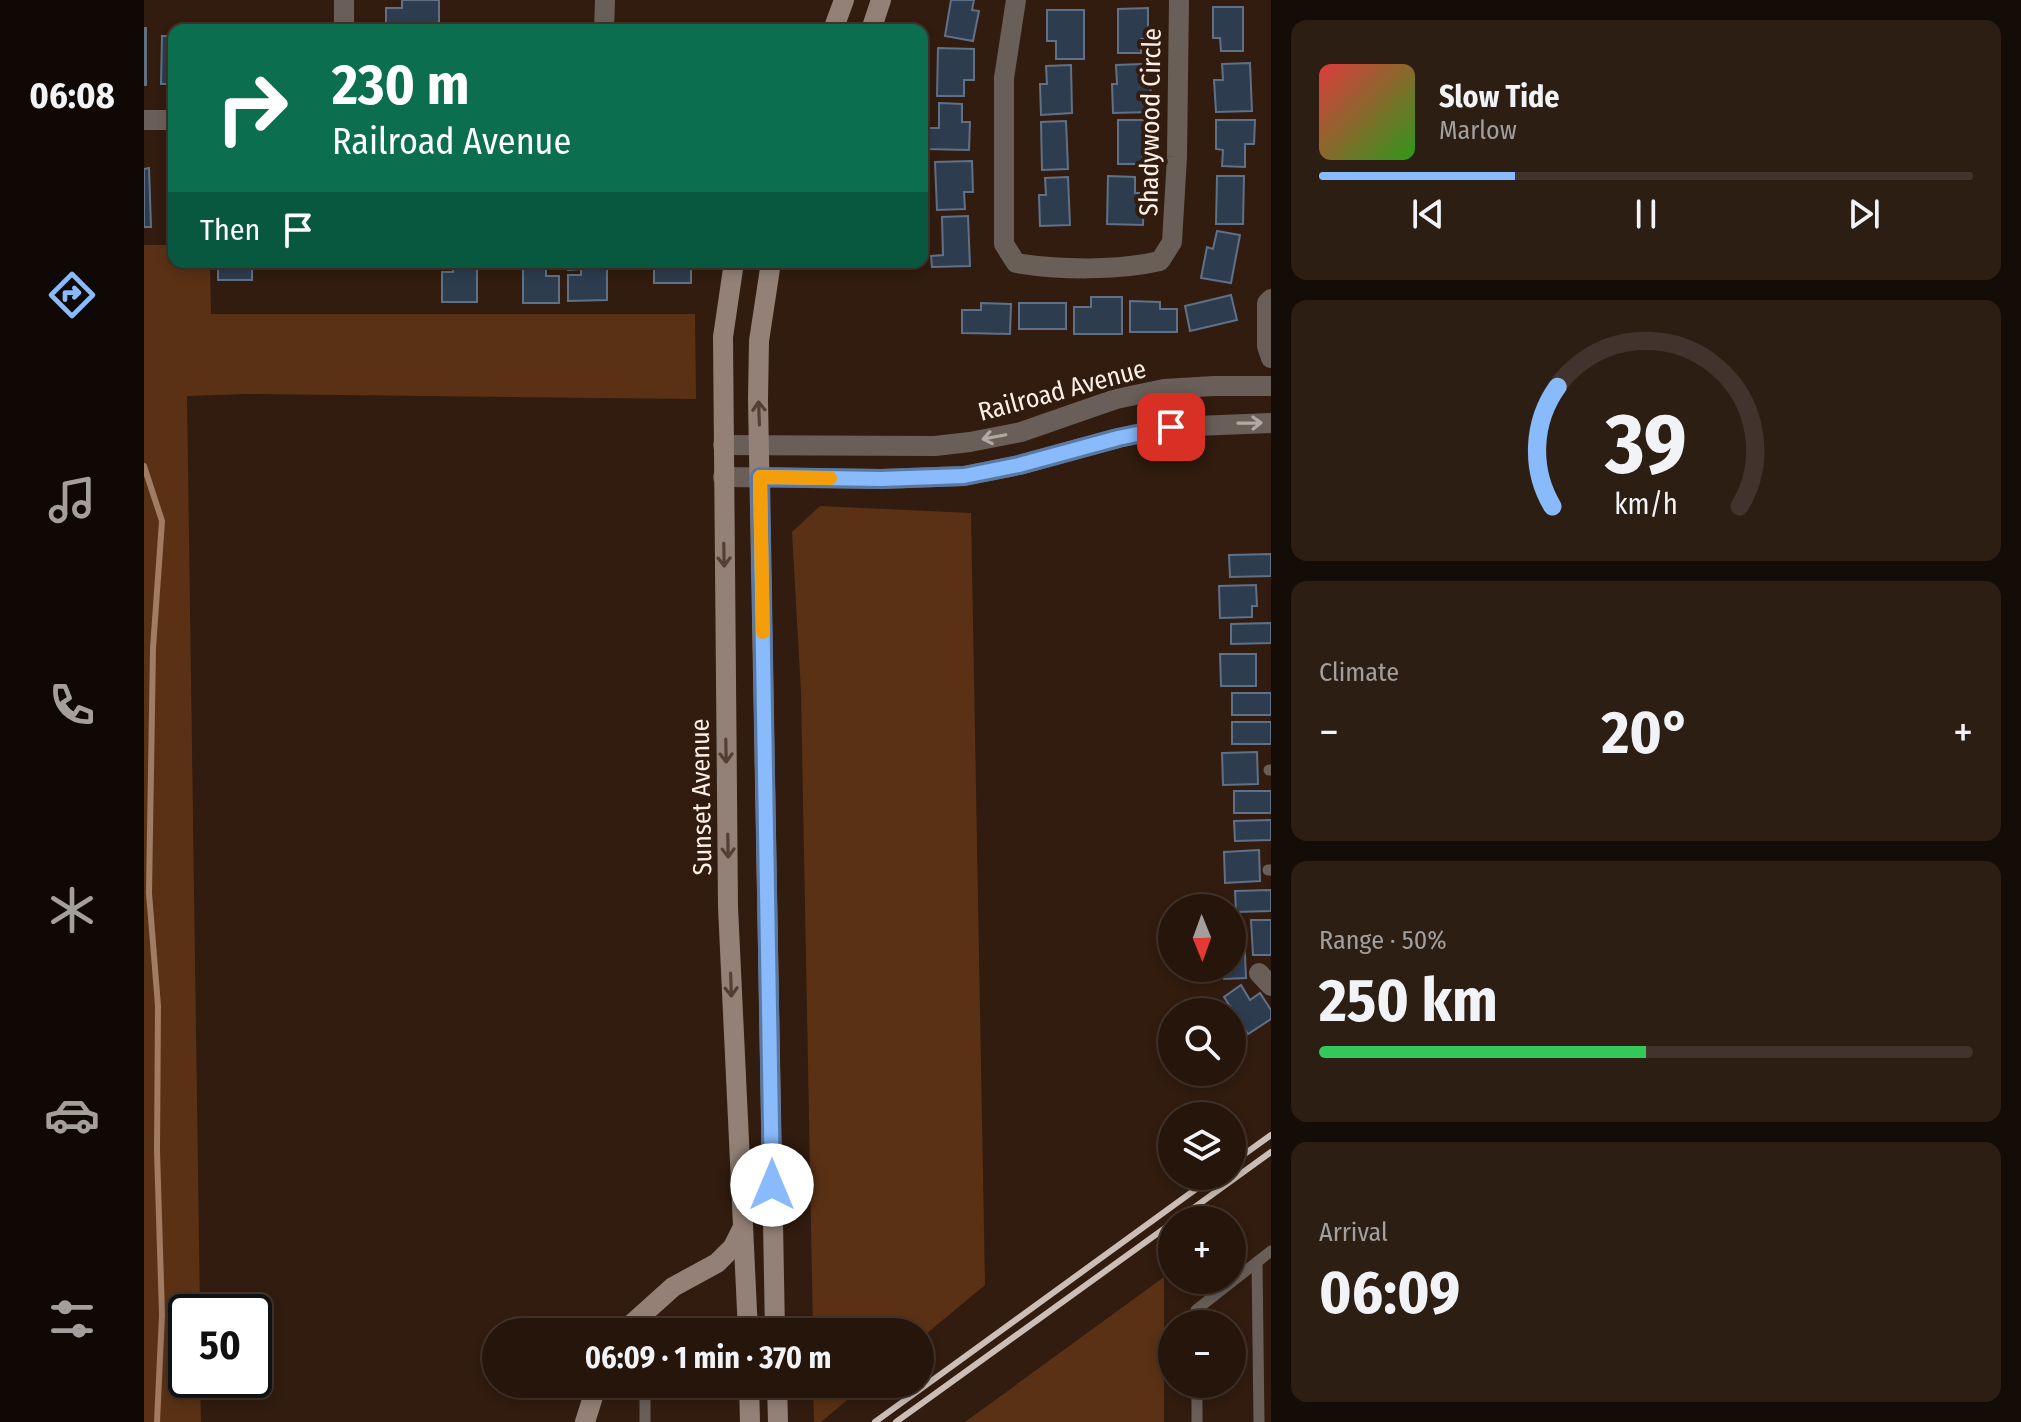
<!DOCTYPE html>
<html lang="en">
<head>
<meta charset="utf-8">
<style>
  body { margin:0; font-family:"Fira Sans Condensed",sans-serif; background:#2d1e14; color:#f1f3f6; height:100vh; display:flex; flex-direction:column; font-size:30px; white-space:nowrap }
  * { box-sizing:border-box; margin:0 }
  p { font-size:26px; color:#a39f9d }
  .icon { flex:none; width:44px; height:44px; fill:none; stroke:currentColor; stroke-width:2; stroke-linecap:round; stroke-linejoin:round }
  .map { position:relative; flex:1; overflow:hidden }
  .side { display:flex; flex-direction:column; gap:20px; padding:20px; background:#140c06; width:750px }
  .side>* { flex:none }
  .guide { position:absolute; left:24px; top:24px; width:760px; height:244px; border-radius:16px; box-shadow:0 4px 12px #0003,0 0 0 2px #42342c; background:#0b6e4f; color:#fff; overflow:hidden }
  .needle { width:52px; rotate:179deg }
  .buttons { position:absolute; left:1014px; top:894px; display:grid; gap:16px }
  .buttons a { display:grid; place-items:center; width:88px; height:88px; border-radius:50%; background:#25150b; box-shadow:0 4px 12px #0003,0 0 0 2px #42342c; font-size:40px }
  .speed { position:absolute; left:24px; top:1294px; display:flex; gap:16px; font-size:40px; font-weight:700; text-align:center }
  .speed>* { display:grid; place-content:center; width:104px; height:104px; border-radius:50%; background:#25150b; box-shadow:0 4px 12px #0003,0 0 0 2px #42342c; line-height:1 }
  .speed .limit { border:4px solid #111; border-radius:12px; background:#fff; color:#111 }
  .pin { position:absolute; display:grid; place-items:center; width:68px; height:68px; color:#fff; margin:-34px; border-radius:16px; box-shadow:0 4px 12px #0006 }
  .me { position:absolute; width:88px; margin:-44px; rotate:0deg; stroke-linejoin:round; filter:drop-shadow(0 0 6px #0008) }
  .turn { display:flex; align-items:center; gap:28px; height:168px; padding:0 32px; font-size:36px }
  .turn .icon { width:104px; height:104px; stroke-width:2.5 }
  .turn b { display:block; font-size:56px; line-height:68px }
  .then { display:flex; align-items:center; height:76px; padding:0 32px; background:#0003; gap:16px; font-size:30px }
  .big { font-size:60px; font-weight:700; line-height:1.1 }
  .side .card { flex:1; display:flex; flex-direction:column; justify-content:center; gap:12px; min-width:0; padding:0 28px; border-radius:16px; background:#2d1e14 }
  .side .dial { align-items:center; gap:0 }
  .dial svg { height:208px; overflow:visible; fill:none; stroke:#42342c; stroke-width:7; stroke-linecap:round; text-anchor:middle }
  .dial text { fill:#f1f3f6; stroke:none }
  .song { display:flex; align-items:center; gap:24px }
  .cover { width:96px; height:96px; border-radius:12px; background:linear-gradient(135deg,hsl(0 70% 55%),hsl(110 70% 35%)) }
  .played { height:8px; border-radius:4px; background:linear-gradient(90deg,#88bafc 30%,#42342c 30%) }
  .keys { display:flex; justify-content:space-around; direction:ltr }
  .heat { display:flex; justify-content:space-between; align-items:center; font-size:44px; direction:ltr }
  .charge { height:12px; border-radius:6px; background:linear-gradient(90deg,#34c759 50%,#42342c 0) }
  .trip { position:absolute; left:338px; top:1318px; width:452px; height:80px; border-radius:40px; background:#25150b; box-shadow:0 4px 12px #0003,0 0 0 2px #42342c; font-weight:700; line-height:80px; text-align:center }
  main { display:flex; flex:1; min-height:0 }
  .tabs { display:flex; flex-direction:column; width:144px; justify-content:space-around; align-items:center; background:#0f0804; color:#a39f9d }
  .tabs .icon { width:56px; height:56px }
  .tabs .on { color:#88bafc }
  .tabs b { font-size:36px; color:#f1f3f6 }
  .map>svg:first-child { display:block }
  .green { fill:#5a3115 }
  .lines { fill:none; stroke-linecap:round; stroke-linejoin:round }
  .stream { stroke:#a17b62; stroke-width:6 }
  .building { fill:#2d3c4f; stroke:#607086; stroke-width:2 }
  .service { stroke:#6a5f58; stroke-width:11 }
  .minor { stroke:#6a5f58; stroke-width:20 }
  .tertiary { stroke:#6a5f58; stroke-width:20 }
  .secondary { stroke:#938177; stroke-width:20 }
  .rail { stroke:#ccbeb6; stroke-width:6 }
  .oneway { stroke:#533f33 }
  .oneway2 { stroke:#b4a8a1 }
  .route-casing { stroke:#5879a4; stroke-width:20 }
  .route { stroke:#88bafc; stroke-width:14 }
  .slow { stroke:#f59e0b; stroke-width:14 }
  .labels { text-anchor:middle; stroke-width:8; stroke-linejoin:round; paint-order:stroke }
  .street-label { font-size:26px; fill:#fdf1ea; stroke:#311c0f }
</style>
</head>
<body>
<main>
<nav class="tabs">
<b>06:08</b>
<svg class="icon on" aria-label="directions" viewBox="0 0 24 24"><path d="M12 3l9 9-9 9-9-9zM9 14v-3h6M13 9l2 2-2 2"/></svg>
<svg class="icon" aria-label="music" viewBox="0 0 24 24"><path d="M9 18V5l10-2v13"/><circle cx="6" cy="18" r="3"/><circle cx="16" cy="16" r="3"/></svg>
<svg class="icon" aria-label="phone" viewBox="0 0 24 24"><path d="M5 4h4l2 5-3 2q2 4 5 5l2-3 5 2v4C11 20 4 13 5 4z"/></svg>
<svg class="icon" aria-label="climate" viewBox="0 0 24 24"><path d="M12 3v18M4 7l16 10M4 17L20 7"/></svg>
<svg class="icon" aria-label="car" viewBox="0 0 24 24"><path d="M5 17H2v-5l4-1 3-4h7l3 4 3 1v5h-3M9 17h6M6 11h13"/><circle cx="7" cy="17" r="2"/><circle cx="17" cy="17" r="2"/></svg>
<svg class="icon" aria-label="filters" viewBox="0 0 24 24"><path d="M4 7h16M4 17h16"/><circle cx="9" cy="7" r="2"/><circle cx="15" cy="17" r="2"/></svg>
</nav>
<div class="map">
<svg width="1127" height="1422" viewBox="0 0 1127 1422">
  <rect width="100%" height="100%" fill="#311c0f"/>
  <!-- green -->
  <g class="green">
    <polygon points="0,245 30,245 30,262 66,262 67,314 551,314 552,399 102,394 43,396 56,1312 42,1312 42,1380 56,1380 57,1422 0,1422"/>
    <polygon points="676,506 827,513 841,1285 776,1339 776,1332 669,1332 657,692 648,532"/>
    <polygon points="1020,1277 1020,1422 821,1422"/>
    <polygon points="669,1384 722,1384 677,1422 670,1422"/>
  </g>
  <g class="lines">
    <!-- stream -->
    <polyline class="stream" points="0,466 18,521 9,648 5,893 14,1006 13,1151 18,1315 13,1422"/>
  </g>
  <!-- building -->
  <g class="building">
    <polygon points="258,0 295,0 295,29 242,29 242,8 258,8"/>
    <polygon points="807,0 830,0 828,10 835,11 829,41 801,36"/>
    <polygon points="1069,7 1099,7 1099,51 1077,51 1076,38 1069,38"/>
    <polygon points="1004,8 1004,39 997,39 997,53 974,53 974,9"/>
    <polygon points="903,10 940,10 940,59 912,59 912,41 903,41"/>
    <rect x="0" y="28" width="2" height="57"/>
    <polygon points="18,36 30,36 30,84 17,84"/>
    <polygon points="794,48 830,49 830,80 820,80 820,96 793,96"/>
    <polygon points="1106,63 1108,111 1072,112 1070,80 1079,80 1078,64"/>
    <polygon points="997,64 998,81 1006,81 1008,112 969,113 968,84 973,84 972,65"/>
    <polygon points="927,65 928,113 897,115 896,84 903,84 902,66"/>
    <polygon points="795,103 818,104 818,122 826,122 825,150 781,149 781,128 795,128"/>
    <polygon points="974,120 1005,120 1005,150 998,150 998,164 974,164"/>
    <polygon points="1072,120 1111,120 1110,144 1101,144 1101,167 1078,166 1079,150 1072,149"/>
    <polygon points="922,121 924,169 898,170 897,122"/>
    <polygon points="828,161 829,192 820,192 821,209 793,210 791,162"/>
    <polygon points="5,168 7,227 0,227 0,169"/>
    <rect x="23" y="169" width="7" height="47"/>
    <polygon points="964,176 991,177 991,193 1000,193 999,225 963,224"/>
    <polygon points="1073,176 1100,176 1099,224 1072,224"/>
    <polygon points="924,177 926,225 896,226 895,195 902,195 901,178"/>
    <polygon points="824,216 826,266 788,267 787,256 799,255 798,217"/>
    <polygon points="1073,231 1096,235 1087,283 1057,278 1063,247 1069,249"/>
    <rect x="74" y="262" width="34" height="18"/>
    <polygon points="299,262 333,262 333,302 298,302 298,272 309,272 309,268 299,268"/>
    <polygon points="379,262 416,262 415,268 402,268 402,276 415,276 415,303 379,303"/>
    <polygon points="424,262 463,262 463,300 424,301 424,275 437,275 437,269 424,270"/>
    <rect x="510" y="262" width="37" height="21"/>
    <polygon points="1087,295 1093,320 1046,331 1041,306"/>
    <polygon points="947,297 978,297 978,334 930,334 930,307 947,307"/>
    <polygon points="986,301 1016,302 1016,309 1033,309 1033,332 986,332"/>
    <polygon points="837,303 867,304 866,334 818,333 818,310 837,310"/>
    <rect x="875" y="303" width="47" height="26"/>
    <polygon points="1127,554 1127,576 1086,577 1085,555"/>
    <polygon points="1112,585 1113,606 1108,606 1108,617 1076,618 1075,586"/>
    <polygon points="1127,623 1127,643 1087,644 1087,624"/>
    <polygon points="1076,654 1112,654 1112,686 1077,686"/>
    <rect x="1088" y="693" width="39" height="22"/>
    <rect x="1088" y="722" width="39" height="22"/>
    <polygon points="1113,752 1114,784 1079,785 1078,753"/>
    <rect x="1090" y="791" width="37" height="22"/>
    <polygon points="1127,820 1127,840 1091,841 1090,821"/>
    <polygon points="1115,850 1116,881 1081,883 1080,852"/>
    <polygon points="1127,890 1127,911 1092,912 1091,891"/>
    <polygon points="1107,920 1127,920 1127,955 1109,955"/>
    <polygon points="1100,932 1102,978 1080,979 1079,968 1088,968 1088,933"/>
    <polygon points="1097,985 1106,1000 1116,993 1127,1010 1127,1019 1104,1034 1080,997"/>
  </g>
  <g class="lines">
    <!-- service -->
    <g class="service">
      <polyline points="1125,770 1127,770"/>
      <polyline points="1124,870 1127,870"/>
      <polyline points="1113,1262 1115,1422"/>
      <polyline points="1052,1324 1052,1310 1127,1251"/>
      <polyline points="495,1384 501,1399 501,1422"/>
      <polyline points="1053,1384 1053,1422"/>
    </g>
    <!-- minor -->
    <g class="minor">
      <polyline points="200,0 200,30"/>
      <path d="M872,0L860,78V244L872,263C915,270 973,271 1016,261L1028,242L1033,157L1035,0"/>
      <polyline points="460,30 461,0"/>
      <polyline points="0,120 30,120"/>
      <polyline points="1127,299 1123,303 1123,346 1127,358"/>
      <polyline points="1115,973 1127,986"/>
    </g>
    <!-- tertiary -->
    <g class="tertiary">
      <polyline points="579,445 791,446 826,442 877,432 972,399 1020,389 1070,386 1127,386"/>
      <polyline points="579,477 737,479 820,476 875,465 974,438 1027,427 1127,423"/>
    </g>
    <!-- secondary -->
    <g class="secondary">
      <polyline points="689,30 700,0"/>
      <polyline points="727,30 737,0"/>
      <polyline points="590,262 579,337 584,907 604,1332"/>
      <polyline points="627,262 615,341 614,399 631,1332"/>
      <polyline points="479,1332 529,1287 573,1263 589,1247 598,1229"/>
      <polyline points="605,1384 606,1422"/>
      <polyline points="633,1384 634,1422"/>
      <polyline points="441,1422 453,1384"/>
    </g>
    <!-- rail -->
    <g class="rail">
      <polyline points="1088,1163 1127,1135"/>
      <polyline points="1033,1220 1127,1152"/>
      <polyline points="731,1422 1070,1176"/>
      <polyline points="752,1422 1028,1223"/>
    </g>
  </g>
  <!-- one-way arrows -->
  <defs><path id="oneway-shaft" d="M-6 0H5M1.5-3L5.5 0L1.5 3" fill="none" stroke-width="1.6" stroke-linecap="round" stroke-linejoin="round" transform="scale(2)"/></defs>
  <g class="oneway">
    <use href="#oneway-shaft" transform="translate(615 413) rotate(-92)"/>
    <use href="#oneway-shaft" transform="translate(580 555) rotate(89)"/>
    <use href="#oneway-shaft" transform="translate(582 751) rotate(89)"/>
    <use href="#oneway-shaft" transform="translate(584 846) rotate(89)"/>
    <use href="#oneway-shaft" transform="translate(587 985) rotate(88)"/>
  </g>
  <g class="oneway2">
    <use href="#oneway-shaft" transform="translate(1106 423) rotate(-1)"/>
    <use href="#oneway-shaft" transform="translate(850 437) rotate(169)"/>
  </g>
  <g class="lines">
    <defs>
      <polyline id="route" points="628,1185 616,477 737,479 820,476 875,465 974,438 1027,427"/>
    </defs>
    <!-- route casing -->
    <use href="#route" class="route-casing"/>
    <!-- route -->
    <use href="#route" class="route"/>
    <!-- slow -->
    <polyline class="slow" points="619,632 616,477 686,478"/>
  </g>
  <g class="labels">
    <!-- street labels -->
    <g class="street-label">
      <text transform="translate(1006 122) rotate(-89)" y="9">Shadywood Circle</text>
      <text transform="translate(918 390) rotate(-15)" y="9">Railroad Avenue</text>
      <text transform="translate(557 797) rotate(-91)" y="9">Sunset Avenue</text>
    </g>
  </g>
</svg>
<div class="buttons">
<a><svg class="needle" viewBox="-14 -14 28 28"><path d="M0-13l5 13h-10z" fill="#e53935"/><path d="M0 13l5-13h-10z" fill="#a39f9d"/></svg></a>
<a><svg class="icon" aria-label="search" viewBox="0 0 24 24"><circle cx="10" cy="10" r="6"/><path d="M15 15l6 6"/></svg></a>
<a><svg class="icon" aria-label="layers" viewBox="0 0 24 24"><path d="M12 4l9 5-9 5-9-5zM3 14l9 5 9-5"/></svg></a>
<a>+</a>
<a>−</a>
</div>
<div class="speed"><div class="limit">50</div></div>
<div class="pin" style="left:1027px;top:427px;background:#d93025"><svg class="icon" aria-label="arrive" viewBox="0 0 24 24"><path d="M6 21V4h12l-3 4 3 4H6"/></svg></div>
<svg class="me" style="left:628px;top:1185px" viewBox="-20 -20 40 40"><circle r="19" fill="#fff"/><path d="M0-13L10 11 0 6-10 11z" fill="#88bafc"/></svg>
<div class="trip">06:09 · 1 min · 370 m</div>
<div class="guide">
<div class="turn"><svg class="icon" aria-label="right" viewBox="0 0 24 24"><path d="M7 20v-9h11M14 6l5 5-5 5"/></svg><div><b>230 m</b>Railroad Avenue</div></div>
<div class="then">Then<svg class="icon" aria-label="arrive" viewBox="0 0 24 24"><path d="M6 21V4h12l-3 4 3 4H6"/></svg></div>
</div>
</div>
<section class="side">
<div class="card">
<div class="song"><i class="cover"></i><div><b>Slow Tide</b><p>Marlow</p></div></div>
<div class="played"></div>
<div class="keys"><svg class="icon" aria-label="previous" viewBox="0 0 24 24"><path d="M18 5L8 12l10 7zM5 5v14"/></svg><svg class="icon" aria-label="pause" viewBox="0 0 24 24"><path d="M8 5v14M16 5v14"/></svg><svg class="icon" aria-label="next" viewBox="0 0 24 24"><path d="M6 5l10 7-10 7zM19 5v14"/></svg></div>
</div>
<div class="card dial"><svg viewBox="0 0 100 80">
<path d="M14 69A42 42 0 1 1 86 69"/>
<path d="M14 69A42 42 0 0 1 16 23" stroke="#88bafc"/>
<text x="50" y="56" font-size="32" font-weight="700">39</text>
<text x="50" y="72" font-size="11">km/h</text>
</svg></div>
<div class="card"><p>Climate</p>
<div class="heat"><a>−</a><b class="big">20°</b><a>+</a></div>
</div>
<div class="card"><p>Range · 50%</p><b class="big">250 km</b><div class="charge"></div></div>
<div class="card"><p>Arrival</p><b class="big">06:09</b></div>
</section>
</main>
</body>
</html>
